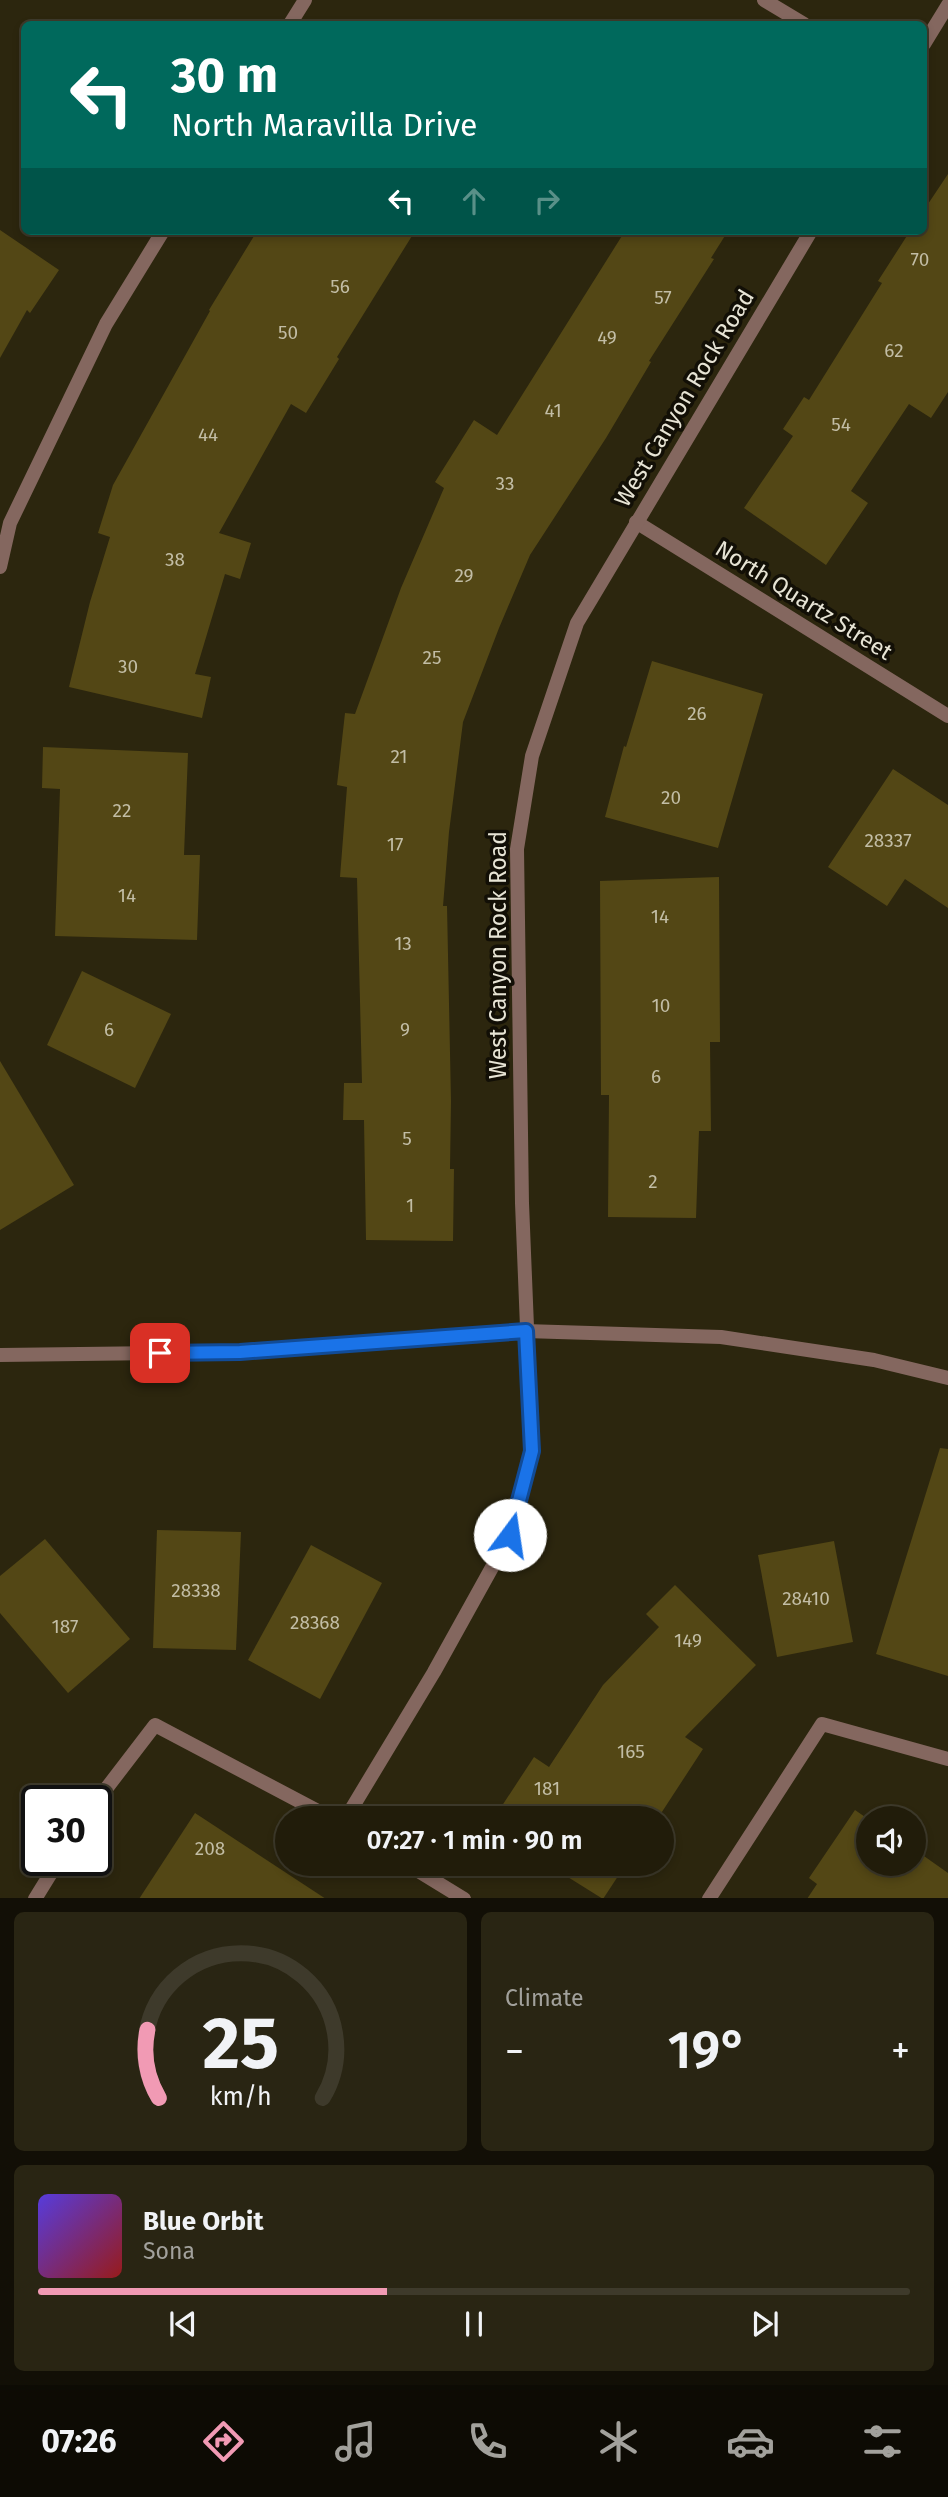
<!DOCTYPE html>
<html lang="en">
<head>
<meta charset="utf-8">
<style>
  body { margin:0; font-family:"Fira Sans",sans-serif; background:#292513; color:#f1f3f6; height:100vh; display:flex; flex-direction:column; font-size:26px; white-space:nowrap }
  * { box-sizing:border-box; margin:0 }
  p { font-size:23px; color:#a2a19c }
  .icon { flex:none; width:38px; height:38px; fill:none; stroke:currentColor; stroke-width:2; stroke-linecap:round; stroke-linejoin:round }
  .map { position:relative; height:1898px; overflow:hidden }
  .panel { display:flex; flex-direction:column; gap:14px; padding:14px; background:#120f06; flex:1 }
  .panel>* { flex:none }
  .guide { position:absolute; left:21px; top:21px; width:906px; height:214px; border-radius:10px; box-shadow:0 4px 10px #0003,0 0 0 2px #3e3a2b; background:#00695c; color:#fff; overflow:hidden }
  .tools { position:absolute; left:856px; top:1806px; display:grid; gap:14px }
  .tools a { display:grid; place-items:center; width:70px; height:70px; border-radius:50%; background:#211c0a; box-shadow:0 4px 10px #0003,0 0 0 2px #3e3a2b; font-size:35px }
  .speed { position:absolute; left:21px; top:1785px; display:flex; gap:14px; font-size:35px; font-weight:700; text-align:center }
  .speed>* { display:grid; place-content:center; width:91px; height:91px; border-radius:50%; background:#211c0a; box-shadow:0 4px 10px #0003,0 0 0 2px #3e3a2b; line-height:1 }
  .speed .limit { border:4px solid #111; border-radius:10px; background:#fff; color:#111 }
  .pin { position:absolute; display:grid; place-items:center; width:60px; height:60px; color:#fff; margin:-30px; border-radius:14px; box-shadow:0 4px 10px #0006 }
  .me { position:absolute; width:77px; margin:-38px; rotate:14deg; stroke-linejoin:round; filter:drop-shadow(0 0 5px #0008) }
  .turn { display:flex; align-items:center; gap:24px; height:147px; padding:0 35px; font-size:32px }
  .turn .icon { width:91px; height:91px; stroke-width:2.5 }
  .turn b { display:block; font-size:49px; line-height:60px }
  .lanes { display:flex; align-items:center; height:66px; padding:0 35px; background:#0003; justify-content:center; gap:35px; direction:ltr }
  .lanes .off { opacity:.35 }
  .big { font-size:52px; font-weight:600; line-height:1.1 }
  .panel .tile { flex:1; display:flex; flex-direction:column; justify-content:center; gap:10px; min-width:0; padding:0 24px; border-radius:10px; background:#292513 }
  .panel .dial { align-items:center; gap:0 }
  .dial svg { height:182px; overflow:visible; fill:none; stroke:#3e3a2b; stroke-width:7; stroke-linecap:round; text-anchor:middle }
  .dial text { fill:#f1f3f6; stroke:none }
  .song { display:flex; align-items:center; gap:21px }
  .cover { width:84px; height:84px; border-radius:10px; background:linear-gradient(135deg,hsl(250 70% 55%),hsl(0 70% 35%)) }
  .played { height:7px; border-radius:4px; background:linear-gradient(90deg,#f19ab4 40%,#3e3a2b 40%) }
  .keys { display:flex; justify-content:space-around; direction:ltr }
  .heat { display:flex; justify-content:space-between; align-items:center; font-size:38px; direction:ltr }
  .panel .tiles { flex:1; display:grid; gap:14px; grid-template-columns:1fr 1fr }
  .tile:last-child { grid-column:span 2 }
  .trip { position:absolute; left:275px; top:1806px; width:399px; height:70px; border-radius:35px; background:#211c0a; box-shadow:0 4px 10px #0003,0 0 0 2px #3e3a2b; font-weight:600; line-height:70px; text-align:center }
  .tabs { display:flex; height:112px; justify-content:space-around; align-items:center; background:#0d0b04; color:#a2a19c }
  .tabs .icon { width:49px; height:49px }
  .tabs .active { color:#f19ab4 }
  .tabs b { font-size:32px; color:#f1f3f6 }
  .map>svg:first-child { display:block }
  .building { fill:#534715 }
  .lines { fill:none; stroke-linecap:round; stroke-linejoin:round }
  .street { stroke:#84675f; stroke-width:14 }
  .route-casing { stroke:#114b97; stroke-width:18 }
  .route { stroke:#1a73e8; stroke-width:12 }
  .labels { text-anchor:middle; stroke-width:7; stroke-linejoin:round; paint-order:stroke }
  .number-label { font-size:19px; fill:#c2bda5 }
  .street-label { font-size:23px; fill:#e7e4d5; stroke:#120f06 }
</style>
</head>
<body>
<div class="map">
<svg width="948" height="1899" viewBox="0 0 948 1899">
  <rect width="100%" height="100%" fill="#2c260e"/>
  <!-- building -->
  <g class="building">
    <polygon points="948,174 948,392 931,418 909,404 851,491 868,503 826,565 744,508 793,436 783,429 804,397 809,400 882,283 878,281 910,231 924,231 924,210"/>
    <polygon points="0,230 59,270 30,313 27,310 0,358"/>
    <polygon points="257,231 415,231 337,357 339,359 306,413 291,404 219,533 251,543 240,579 225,574 195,674 211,677 202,718 69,687 90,602 110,537 98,533 113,485 210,311 209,310"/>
    <polygon points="625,231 728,231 711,258 714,259 649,361 651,362 606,438 530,555 499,628 463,722 449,832 443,906 447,906 451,1101 450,1169 454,1169 453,1241 366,1240 364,1120 343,1120 344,1083 362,1083 357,878 340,877 347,787 337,785 345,713 355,714 401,588 444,488 435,482 474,420 497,435"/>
    <polygon points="652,661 763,694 718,848 605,817 624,746 626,747"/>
    <polygon points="43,747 188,753 184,855 200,855 197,940 55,936 60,789 42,788"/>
    <polygon points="893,769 948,805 948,908 905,879 887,906 828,867"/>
    <polygon points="719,877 720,1042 710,1042 711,1131 699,1131 696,1218 608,1217 609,1095 601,1095 600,881"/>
    <polygon points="82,971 171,1014 135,1088 47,1045"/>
    <polygon points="0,1061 74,1185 0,1230"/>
    <polygon points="940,1448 948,1449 948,1676 876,1654"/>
    <polygon points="157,1530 241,1532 236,1650 153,1648"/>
    <polygon points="45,1539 130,1639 68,1693 0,1613 0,1576"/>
    <polygon points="834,1541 853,1642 777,1657 758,1555"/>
    <polygon points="311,1545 382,1583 320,1699 248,1660"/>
    <polygon points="675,1585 756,1665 685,1737 703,1749 658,1818 494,1818 534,1757 549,1767 603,1685 659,1627 646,1614"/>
    <polygon points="855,1810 868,1819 868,1864 914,1864 914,1849 948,1873 948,1899 807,1899 817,1884 809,1878"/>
    <polygon points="195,1813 326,1899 139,1899"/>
    <polygon points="547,1864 626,1864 603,1899"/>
  </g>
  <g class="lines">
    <!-- street -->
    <g class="street">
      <polyline points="764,0 804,24"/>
      <polyline points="290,24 305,0"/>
      <polyline points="924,44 948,5"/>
      <polyline points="636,522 948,716"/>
      <polyline points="0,567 10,523 106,324 163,231"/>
      <polyline points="0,1355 240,1352 525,1331 721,1337 874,1360 948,1378"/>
      <polyline points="96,1802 155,1725 331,1818"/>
      <polyline points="346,1818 434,1672 510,1535 532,1451 522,1203 517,849 532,756 577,623 811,231"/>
      <polyline points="407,1864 464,1899"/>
      <polyline points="35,1899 59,1860"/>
      <polyline points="709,1899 822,1724 948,1759"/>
    </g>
  </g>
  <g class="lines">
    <defs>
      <polyline id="route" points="160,1353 240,1352 526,1331 532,1451 510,1535"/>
    </defs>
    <!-- route casing -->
    <use href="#route" class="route-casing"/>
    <!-- route -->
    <use href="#route" class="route"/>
  </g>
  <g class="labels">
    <!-- number labels -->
    <g class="number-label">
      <text x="920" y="266">70</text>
      <text x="340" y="293">56</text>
      <text x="663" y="304">57</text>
      <text x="288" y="339">50</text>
      <text x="607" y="344">49</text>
      <text x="894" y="357">62</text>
      <text x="553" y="417">41</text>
      <text x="841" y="431">54</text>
      <text x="208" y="441">44</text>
      <text x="505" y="490">33</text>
      <text x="175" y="566">38</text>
      <text x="464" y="582">29</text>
      <text x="432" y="664">25</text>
      <text x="128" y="673">30</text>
      <text x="697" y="720">26</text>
      <text x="399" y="763">21</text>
      <text x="671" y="804">20</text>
      <text x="122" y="817">22</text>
      <text x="888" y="847">28337</text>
      <text x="395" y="851">17</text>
      <text x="127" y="902">14</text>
      <text x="660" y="923">14</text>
      <text x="403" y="950">13</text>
      <text x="661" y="1012">10</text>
      <text x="109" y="1036">6</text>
      <text x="405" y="1036">9</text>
      <text x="656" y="1083">6</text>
      <text x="407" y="1145">5</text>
      <text x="653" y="1188">2</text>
      <text x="410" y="1212">1</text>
      <text x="196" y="1597">28338</text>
      <text x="806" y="1605">28410</text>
      <text x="315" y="1629">28368</text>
      <text x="65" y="1633">187</text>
      <text x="688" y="1647">149</text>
      <text x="631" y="1758">165</text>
      <text x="547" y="1795">181</text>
      <text x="210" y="1855">208</text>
    </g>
    <!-- street labels -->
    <g class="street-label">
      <text transform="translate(684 398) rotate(-59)" y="8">West Canyon Rock Road</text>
      <text transform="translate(804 600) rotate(32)" y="8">North Quartz Street</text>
      <text transform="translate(498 955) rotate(-90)" y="8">West Canyon Rock Road</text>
    </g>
  </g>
</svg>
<div class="tools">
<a><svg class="icon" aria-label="sound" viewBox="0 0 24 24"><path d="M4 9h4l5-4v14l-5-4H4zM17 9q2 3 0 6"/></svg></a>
</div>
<div class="speed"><div class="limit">30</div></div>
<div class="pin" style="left:160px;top:1353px;background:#d93025"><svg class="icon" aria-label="arrive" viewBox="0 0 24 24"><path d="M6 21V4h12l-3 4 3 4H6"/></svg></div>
<svg class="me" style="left:510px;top:1535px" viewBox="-20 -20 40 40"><circle r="19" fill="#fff"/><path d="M0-13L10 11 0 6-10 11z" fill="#1a73e8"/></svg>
<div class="trip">07:27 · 1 min · 90 m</div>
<div class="guide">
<div class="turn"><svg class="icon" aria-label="left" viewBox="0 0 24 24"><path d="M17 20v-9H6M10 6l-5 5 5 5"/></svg><div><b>30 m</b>North Maravilla Drive</div></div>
<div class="lanes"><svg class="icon" aria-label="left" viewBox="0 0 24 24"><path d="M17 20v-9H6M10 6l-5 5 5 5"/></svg><svg class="icon off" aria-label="ahead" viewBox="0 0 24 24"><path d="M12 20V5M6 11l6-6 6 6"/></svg><svg class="icon off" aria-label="right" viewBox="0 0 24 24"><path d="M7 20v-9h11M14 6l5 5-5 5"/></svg></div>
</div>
</div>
<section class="panel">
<div class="tiles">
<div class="tile dial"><svg viewBox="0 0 100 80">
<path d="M14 69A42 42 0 1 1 86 69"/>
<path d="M14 69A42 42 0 0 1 9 39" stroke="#f19ab4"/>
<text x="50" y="56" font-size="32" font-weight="700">25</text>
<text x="50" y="72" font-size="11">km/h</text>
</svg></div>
<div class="tile"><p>Climate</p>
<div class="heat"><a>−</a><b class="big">19°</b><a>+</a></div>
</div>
<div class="tile">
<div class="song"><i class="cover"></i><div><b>Blue Orbit</b><p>Sona</p></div></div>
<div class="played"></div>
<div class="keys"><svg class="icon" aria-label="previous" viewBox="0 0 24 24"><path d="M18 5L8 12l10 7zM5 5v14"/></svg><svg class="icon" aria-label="pause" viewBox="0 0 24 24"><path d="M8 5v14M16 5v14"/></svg><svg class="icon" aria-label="next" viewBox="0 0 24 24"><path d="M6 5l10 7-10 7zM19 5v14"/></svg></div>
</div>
</div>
</section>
<nav class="tabs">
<b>07:26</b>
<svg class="icon active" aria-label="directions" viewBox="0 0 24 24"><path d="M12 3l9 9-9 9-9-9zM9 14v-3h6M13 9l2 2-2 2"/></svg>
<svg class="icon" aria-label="music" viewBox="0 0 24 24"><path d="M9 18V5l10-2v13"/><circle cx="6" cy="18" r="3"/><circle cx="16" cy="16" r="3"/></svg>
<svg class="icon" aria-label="phone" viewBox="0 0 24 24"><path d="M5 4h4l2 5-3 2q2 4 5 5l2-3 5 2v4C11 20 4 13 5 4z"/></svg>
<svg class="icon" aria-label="climate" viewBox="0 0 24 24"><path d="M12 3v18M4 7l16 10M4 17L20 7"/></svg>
<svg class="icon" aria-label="car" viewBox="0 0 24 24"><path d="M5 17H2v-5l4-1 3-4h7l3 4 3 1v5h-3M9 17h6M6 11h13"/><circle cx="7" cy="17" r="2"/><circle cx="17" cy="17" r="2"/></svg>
<svg class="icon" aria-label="filters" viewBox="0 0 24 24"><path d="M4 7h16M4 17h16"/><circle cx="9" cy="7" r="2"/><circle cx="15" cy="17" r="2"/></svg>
</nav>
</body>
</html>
